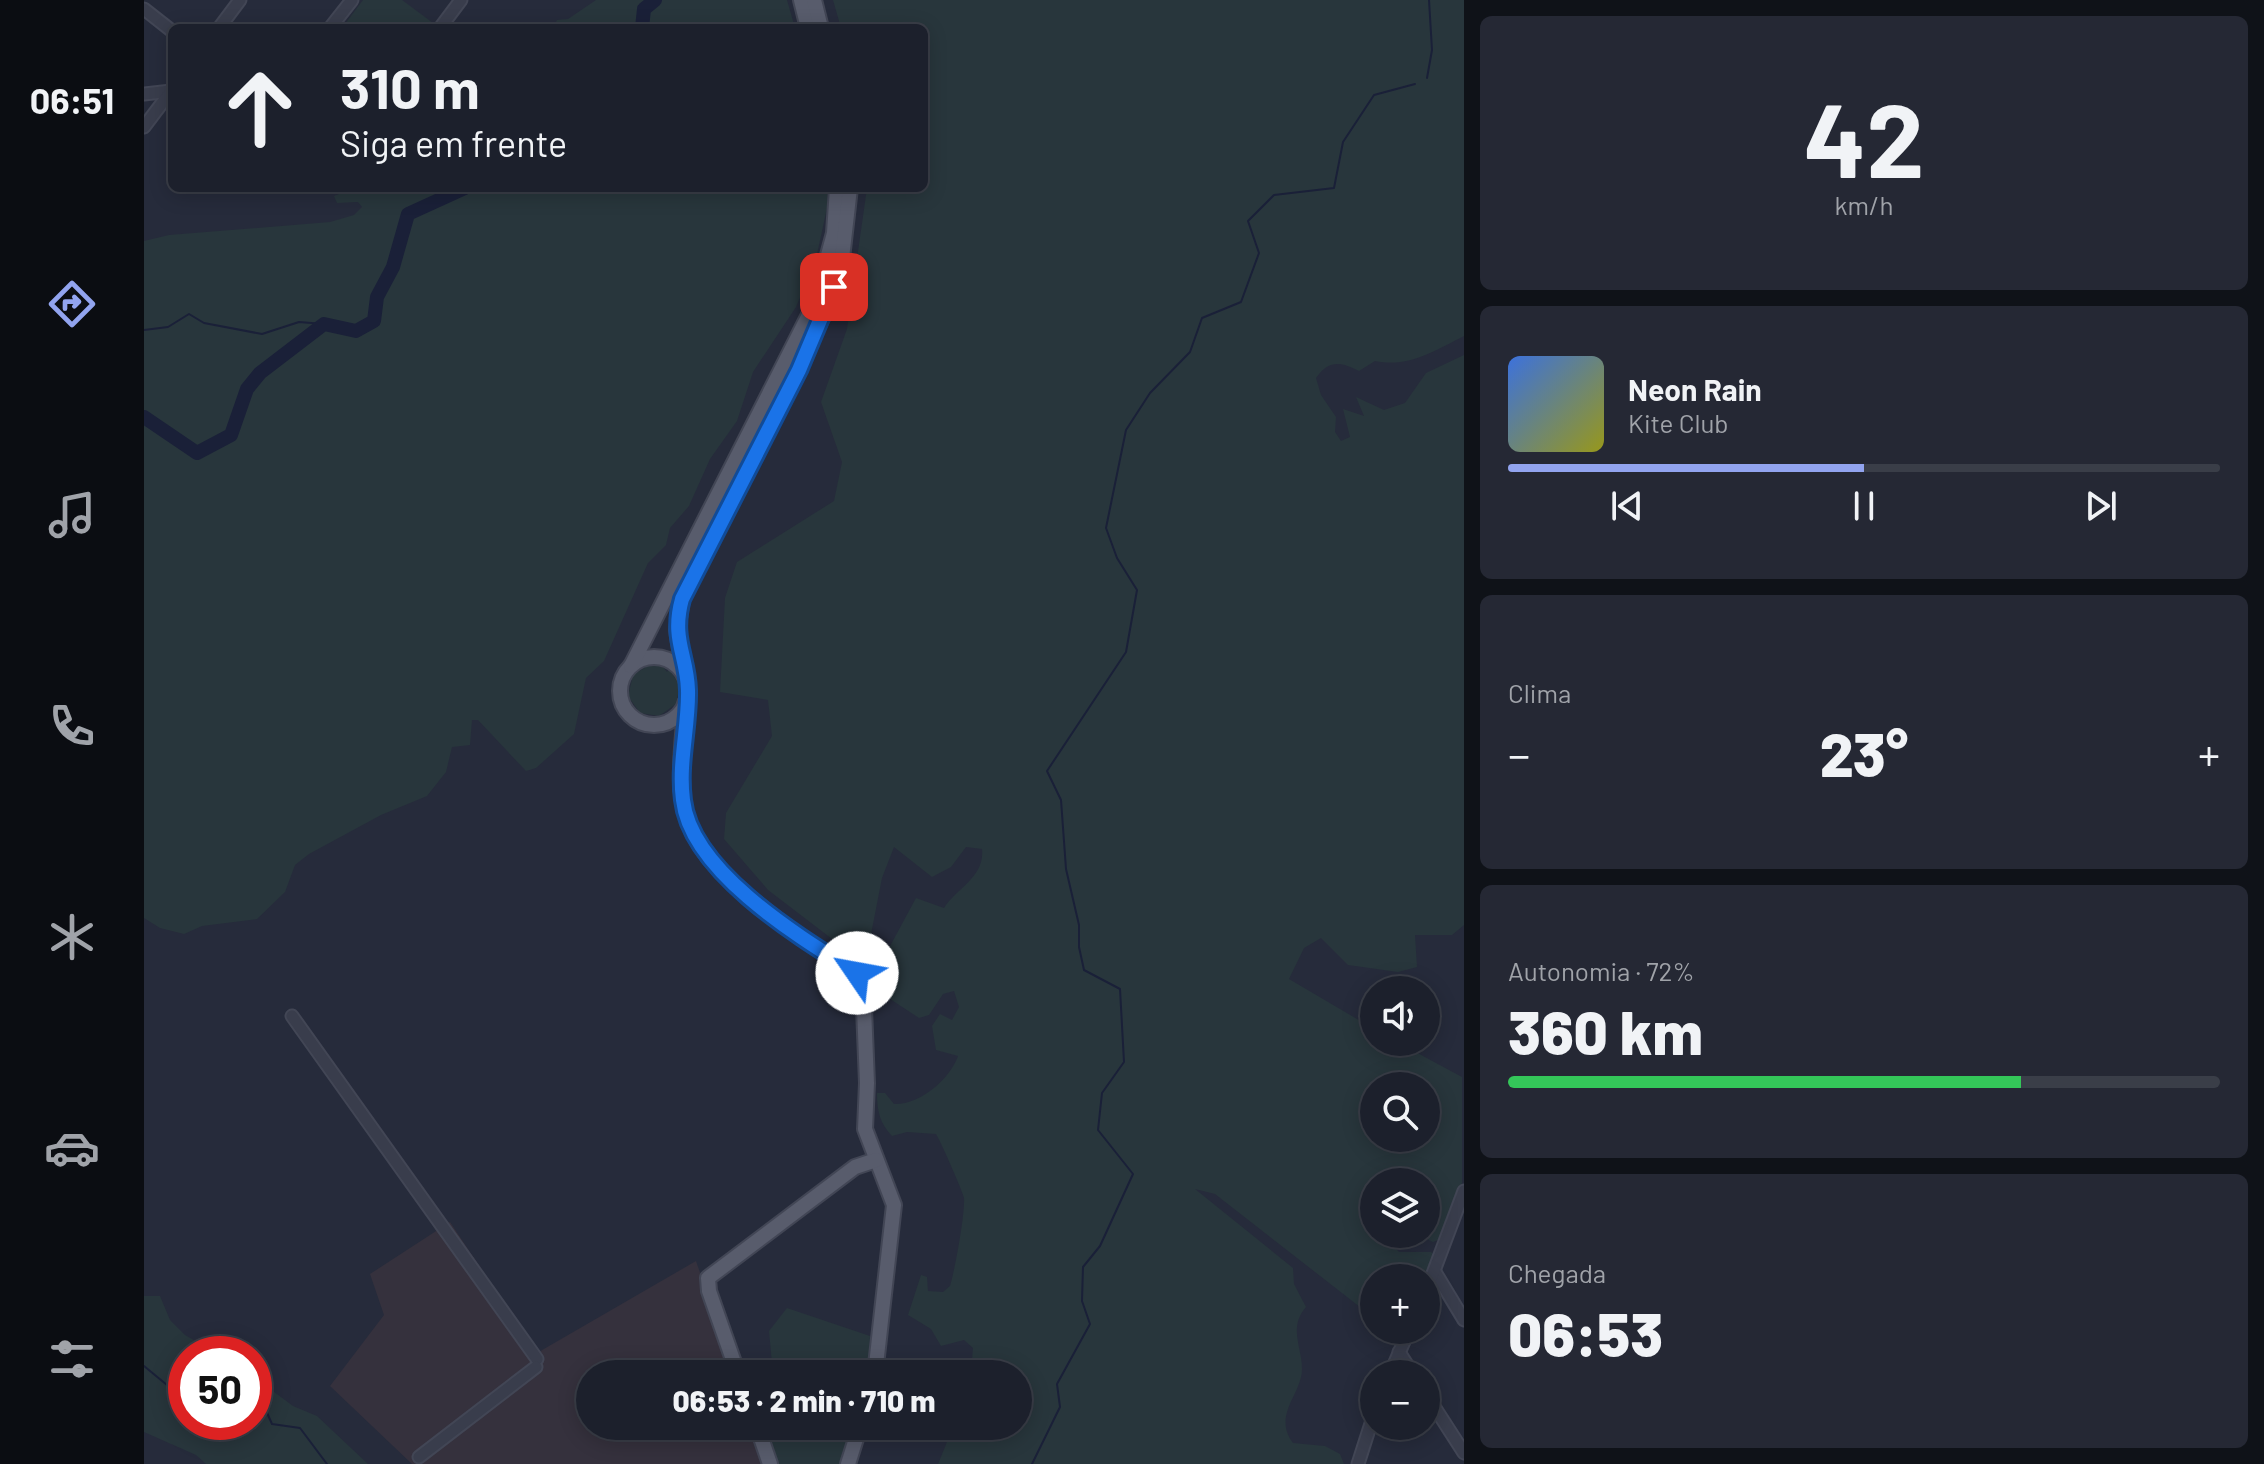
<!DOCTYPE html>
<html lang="pt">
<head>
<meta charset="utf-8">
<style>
  body { margin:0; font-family:Barlow,sans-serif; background:#252834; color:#f1f3f6; height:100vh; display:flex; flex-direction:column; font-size:30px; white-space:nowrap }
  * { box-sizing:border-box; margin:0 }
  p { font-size:26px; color:#a0a3a9 }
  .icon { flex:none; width:44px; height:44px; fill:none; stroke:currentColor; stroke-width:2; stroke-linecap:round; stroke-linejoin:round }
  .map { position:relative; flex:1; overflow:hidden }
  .panel { display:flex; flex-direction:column; gap:16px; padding:16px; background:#0f1218; width:800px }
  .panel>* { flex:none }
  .banner { position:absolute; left:24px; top:24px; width:760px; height:168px; border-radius:12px; box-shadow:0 4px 20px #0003,0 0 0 2px #3a3e48; background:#1c202c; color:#f1f3f6; overflow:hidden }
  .controls { position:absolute; left:1216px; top:976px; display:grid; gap:16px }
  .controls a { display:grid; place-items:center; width:80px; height:80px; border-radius:50%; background:#1c202c; box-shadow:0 4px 20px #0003,0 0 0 2px #3a3e48; font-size:40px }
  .speed { position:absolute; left:24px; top:1336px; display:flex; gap:16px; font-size:40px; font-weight:700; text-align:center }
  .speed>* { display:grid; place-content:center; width:104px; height:104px; border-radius:50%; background:#1c202c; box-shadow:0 4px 20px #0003,0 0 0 2px #3a3e48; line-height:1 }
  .speed .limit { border:12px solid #d22; background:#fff; color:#111 }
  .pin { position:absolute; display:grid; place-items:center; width:68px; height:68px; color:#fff; margin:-34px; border-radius:16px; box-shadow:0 4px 12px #0006 }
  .me { position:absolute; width:88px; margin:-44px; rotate:303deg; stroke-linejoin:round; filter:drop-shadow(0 0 6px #0008) }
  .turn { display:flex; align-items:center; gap:28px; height:168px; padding:0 40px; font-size:36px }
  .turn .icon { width:104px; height:104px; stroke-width:2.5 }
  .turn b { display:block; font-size:56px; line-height:68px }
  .big { font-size:60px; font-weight:800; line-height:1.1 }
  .panel .card { flex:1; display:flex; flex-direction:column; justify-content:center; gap:12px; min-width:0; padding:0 28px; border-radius:12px; background:#252834 }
  .panel .dial { align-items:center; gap:0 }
  .dial b { font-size:104px; line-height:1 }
  .song { display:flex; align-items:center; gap:24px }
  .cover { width:96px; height:96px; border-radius:12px; background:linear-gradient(135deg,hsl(220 70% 55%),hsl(60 70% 35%)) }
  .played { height:8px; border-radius:4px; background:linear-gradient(90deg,#92a4ef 50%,#3a3e48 50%) }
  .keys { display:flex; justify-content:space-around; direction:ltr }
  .heat { display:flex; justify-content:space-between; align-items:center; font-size:44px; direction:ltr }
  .charge { height:12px; border-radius:6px; background:linear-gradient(90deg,#34c759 72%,#3a3e48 0) }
  .trip { position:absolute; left:432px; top:1360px; width:456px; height:80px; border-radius:40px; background:#1c202c; box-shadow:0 4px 20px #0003,0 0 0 2px #3a3e48; font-weight:800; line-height:80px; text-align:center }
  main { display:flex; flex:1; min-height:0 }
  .menu { display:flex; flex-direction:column; width:144px; justify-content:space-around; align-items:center; background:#0b0d12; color:#a0a3a9 }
  .menu .icon { width:56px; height:56px }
  .menu .on { color:#92a4ef }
  .menu b { font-size:36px; color:#f1f3f6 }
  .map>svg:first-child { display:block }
  .medical { fill:#35313d }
  .green { fill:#28363c; fill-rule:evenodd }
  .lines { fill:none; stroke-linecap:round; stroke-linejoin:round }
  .stream { stroke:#1a2038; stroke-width:2 }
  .river { stroke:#1a2038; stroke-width:14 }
  .minor-casing { stroke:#424655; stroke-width:15 }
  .major-casing { stroke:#424655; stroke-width:18 }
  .minor { stroke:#393d4c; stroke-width:11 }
  .major { stroke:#585c6c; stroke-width:14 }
  .route-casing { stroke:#114b97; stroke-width:20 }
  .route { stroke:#1a73e8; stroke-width:14 }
</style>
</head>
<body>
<main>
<nav class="menu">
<b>06:51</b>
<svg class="icon on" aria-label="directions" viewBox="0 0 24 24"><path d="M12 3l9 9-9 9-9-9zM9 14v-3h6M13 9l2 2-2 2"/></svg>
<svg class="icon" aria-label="music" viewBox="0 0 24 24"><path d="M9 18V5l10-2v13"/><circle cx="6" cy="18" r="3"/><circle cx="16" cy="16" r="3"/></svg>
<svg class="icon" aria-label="phone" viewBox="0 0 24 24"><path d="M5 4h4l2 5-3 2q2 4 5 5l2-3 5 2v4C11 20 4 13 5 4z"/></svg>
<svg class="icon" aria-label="climate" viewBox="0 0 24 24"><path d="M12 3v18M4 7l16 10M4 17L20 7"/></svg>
<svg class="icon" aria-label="car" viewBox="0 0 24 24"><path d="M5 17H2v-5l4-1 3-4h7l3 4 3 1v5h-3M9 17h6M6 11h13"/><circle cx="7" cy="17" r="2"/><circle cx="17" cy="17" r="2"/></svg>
<svg class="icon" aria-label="filters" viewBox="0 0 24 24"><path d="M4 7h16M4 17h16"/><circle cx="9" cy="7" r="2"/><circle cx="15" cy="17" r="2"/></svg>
</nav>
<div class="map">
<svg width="1320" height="1464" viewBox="0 0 1320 1464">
  <rect width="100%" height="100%" fill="#262b3b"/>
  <!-- medical -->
  <polygon class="medical" points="306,1222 393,1353 552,1261 591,1374 446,1374 446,1426 609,1426 624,1464 268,1464 186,1386 240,1315 226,1274"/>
  <!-- green -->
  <g class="green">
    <polygon points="219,0 258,0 293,26 198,28"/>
    <polygon points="452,0 643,0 651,28 409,28 413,20 424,19"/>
    <path d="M689,0H1320V336C1290,351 1265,368 1231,361L1215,371C1197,361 1184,360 1172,378L1177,395L1192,417L1191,432L1197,441L1206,437L1199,409L1220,416L1212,397L1240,410L1261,403L1282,373L1320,355V925L1308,935H1271L1273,967L1254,972L1204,965L1177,938L1160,948L1145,979L1230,1029V1042H1253L1318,1077V1183L1299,1238L1289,1242L1272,1234H1282V1182H1230V1234H1249L1247,1244L1255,1252H1287L1292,1257L1282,1278H1266L1256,1273L1248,1278H1230V1318L1071,1194L1051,1189L1149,1268L1150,1284L1162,1307C1144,1328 1158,1346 1158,1369C1158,1394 1128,1415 1149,1443L1181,1446L1196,1454L1200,1464H794L803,1442V1426H874V1374H794L800,1362L818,1364L828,1359L829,1348L820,1340L797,1346L787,1329L764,1315L777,1275L783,1277L784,1291L799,1292L806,1286C811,1269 821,1215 820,1198C819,1192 796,1140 792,1134L763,1132L748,1136C736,1123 733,1112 733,1093H741L750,1104C776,1105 806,1079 814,1056L792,1050L788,1026L796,1014L808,1020L815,1007L810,991L799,994L785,1015L775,1018L737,993L738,961L772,898L800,908C813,888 841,877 838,849L822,847L807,867L788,877L750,847L738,878L722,960L709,955L624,890L580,839L582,813L628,736L624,700L576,692L581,598L593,562L690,501L698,462L677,402L703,329L723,188H780V28H697ZM1230,1086H1282V1138H1230Z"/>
    <polygon points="198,188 684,188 683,208 672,259 652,307 609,372 593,421 566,459 545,506 526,528 522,545 504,563 460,661 442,678 430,734 392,768 382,771 334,720 328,720 326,745 308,747 302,772 283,796 237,815 165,854 151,865 141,892 113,919 58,926 40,934 16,928 0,918 0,241 25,235 186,222 210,215 218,207 214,202 193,203 190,196 200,192"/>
    <polygon points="505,665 518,665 523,672 525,669 536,685 532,704 515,716 496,713 484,696 489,675"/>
    <polygon points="0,1296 16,1296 26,1320 41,1335 74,1354 42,1354 42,1422 110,1422 110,1377 149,1406 173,1416 224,1464 62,1464 52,1455 0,1432"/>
    <polygon points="643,1308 726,1336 724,1374 629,1374 625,1331"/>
    <polygon points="621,1426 709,1426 697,1464 635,1464"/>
  </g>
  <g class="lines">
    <!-- stream -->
    <g class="stream">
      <polyline points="1283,78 1288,50 1285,0"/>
      <polyline points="0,330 24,327 45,314 60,323 118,334 155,322 180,324"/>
      <polyline points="0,1366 29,1390 42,1390"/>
      <polyline points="110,1406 120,1406 128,1424 156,1428 183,1464"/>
      <polyline points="888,1464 916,1407 913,1384 946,1324 938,1301 939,1267 956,1246 989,1174 954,1130 958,1093 980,1062 976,989 940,970 935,947 935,925 922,869 917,800 903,771 982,652 993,590 973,558 962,528 982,430 1006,393 1046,352 1058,318 1097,302 1115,253 1104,221 1130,195 1190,188 1199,142 1230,95 1271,84"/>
    </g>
    <!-- river -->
    <g class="river">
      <polyline points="498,28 500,9 511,0"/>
      <polyline points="0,417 53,453 87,435 103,389 116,373 180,324 212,331 230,321 233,297 249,267 264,214 321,188"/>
    </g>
    <defs>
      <g id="minor">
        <polyline points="0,9 28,31"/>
        <polyline points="75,28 96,0"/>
        <polyline points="186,28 208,0"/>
        <polyline points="296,28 317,0"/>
        <polyline points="0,94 27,91"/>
        <polyline points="0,127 28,90"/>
        <polyline points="148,1016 393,1359"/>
        <polyline points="1291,1272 1320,1320"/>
        <polyline points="1282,1292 1320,1191"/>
        <polyline points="1255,1352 1269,1374"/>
        <polyline points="1246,1374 1265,1330"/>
        <polyline points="1282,1394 1320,1453"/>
        <polyline points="275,1457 392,1367"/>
        <polyline points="1214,1464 1230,1414"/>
      </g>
      <g id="major">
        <polyline points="657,0 664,28"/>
        <polyline points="670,0 677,28"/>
        <circle cx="510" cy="691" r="34"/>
        <polyline points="487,666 671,303 690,233 693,188"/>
        <polyline points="540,675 533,630 538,599 683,308 697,267 706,188"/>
        <path d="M541,703C540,737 533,774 540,807C551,863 613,904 655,936C676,952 705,962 719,983L723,1083L721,1129L750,1205L731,1374"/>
        <polyline points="594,1374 565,1291 564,1278 711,1167 732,1160"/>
        <polyline points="613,1426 626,1464"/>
        <polyline points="704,1464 716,1426"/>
      </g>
    </defs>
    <!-- minor casing -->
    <use href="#minor" class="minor-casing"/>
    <!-- major casing -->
    <use href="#major" class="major-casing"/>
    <!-- minor -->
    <use href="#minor" class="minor"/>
    <!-- major -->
    <use href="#major" class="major"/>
  </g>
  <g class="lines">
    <defs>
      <path id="route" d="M690,287L655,370L538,599C527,639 543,655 544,690C545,726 534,763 539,800C547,872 657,938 713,973"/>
    </defs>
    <!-- route casing -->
    <use href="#route" class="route-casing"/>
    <!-- route -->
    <use href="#route" class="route"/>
  </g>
</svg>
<div class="controls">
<a><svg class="icon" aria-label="sound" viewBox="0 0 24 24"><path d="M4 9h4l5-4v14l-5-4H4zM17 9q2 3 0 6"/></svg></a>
<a><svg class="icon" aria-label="search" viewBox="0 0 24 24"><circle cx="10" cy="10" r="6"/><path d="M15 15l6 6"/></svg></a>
<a><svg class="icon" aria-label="layers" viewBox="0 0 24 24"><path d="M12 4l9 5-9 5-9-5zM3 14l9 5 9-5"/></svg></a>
<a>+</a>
<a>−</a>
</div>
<div class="speed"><div class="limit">50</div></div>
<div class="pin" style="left:690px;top:287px;background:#d93025"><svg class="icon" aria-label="arrive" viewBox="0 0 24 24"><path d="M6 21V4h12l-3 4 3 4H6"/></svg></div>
<svg class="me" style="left:713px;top:973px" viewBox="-20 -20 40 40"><circle r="19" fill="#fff"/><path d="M0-13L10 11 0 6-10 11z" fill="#1a73e8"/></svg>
<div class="trip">06:53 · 2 min · 710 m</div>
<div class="banner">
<div class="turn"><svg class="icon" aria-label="ahead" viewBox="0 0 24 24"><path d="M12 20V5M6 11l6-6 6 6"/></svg><div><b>310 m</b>Siga em frente</div></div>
</div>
</div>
<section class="panel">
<div class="card dial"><b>42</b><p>km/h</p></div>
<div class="card">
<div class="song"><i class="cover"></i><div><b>Neon Rain</b><p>Kite Club</p></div></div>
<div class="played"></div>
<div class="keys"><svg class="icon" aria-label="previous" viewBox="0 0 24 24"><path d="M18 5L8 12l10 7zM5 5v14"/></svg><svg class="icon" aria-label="pause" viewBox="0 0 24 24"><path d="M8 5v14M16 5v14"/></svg><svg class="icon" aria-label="next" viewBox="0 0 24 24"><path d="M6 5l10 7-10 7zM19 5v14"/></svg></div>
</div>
<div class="card"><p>Clima</p>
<div class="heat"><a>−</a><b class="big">23°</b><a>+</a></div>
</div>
<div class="card"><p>Autonomia · 72%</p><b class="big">360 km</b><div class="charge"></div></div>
<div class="card"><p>Chegada</p><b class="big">06:53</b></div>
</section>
</main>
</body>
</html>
